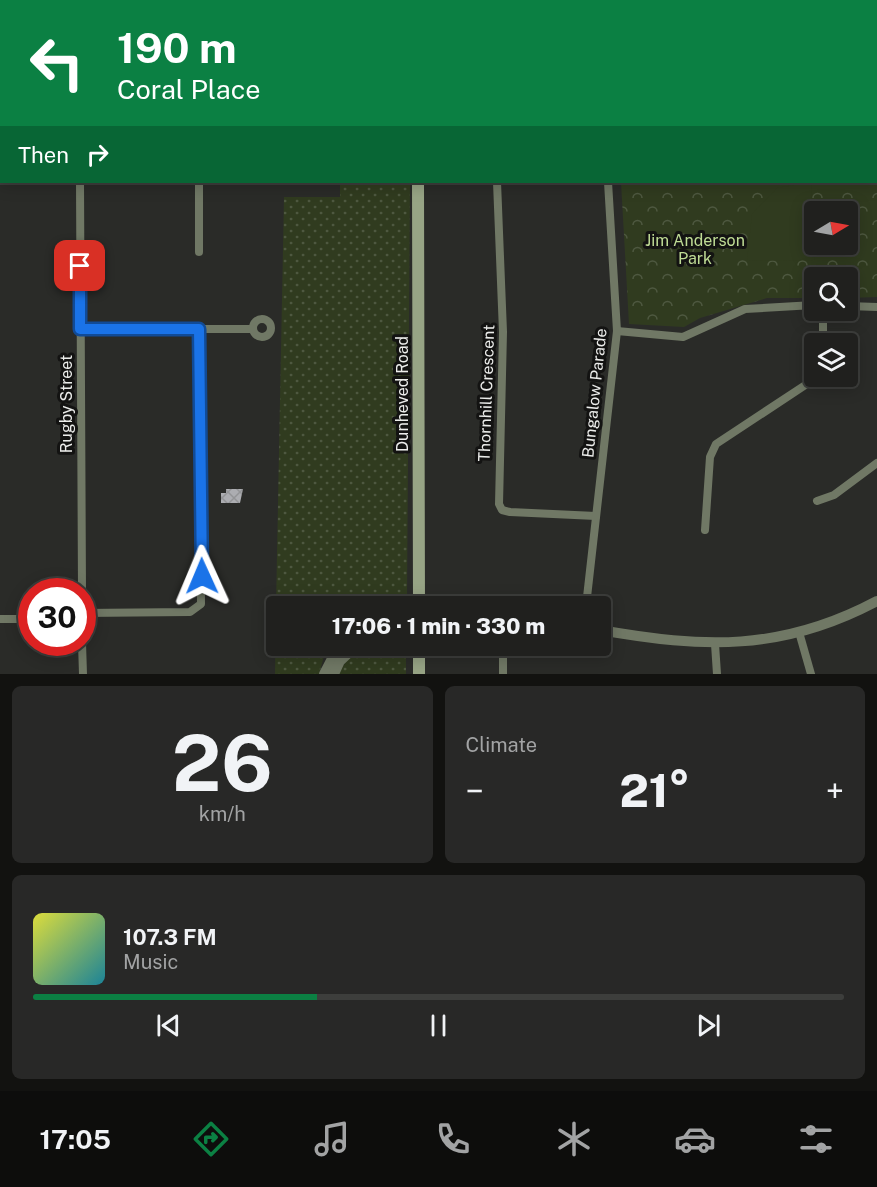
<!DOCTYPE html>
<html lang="en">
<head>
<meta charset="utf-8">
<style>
  body { margin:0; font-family:"Public Sans",sans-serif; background:#282827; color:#f1f3f6; height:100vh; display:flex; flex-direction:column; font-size:22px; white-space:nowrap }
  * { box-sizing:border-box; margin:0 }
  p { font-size:20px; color:#a2a3a4 }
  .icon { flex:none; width:33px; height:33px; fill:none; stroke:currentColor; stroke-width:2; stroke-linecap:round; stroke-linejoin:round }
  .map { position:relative; height:674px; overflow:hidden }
  .drawer { display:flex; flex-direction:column; gap:12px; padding:12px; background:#121210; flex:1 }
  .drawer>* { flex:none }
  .top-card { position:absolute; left:0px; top:0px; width:878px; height:183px; box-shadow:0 3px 15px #0003,0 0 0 2px #3d3e3c; background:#0b8043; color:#fff; overflow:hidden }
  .needle { width:39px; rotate:80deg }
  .fabs { position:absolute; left:804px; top:201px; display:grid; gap:12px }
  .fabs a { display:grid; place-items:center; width:54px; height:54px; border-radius:6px; background:#20201e; box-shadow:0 3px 15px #0003,0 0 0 2px #3d3e3c; font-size:30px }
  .speed { position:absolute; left:18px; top:578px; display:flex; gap:12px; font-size:30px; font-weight:700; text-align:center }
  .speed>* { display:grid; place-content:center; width:78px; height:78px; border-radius:50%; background:#20201e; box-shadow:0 3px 15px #0003,0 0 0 2px #3d3e3c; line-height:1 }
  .speed .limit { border:9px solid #d22; background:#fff; color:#111 }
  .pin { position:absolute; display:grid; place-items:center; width:51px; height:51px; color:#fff; margin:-26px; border-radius:12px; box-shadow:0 3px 9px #0006 }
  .me { position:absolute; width:66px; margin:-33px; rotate:359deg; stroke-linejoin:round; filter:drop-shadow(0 0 4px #0008) }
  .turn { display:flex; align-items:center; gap:21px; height:126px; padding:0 18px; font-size:27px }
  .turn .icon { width:78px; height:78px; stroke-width:2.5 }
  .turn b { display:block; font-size:42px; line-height:51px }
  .then { display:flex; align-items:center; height:57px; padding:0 18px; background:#0003; gap:12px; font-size:22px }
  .big { font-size:45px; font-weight:800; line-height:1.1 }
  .drawer .tile { flex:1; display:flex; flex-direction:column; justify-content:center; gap:9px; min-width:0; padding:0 21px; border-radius:9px; background:#282827 }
  .drawer .dial { align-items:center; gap:0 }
  .dial b { font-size:78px; line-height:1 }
  .song { display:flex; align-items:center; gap:18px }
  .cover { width:72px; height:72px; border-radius:9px; background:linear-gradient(135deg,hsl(60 70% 55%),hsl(190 70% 35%)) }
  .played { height:6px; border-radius:3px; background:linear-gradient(90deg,#0b8043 35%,#3d3e3c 35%) }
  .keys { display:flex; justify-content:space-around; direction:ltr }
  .heat { display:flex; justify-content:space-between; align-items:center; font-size:33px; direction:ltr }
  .drawer .tiles { flex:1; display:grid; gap:12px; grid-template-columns:1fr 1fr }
  .tile:last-child { grid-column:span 2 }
  .trip { position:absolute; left:266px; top:596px; width:345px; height:60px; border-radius:6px; background:#20201e; box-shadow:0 3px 15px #0003,0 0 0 2px #3d3e3c; font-weight:800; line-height:60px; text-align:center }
  .tabs { display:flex; height:96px; justify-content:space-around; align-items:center; background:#0d0d0c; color:#a2a3a4 }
  .tabs .icon { width:42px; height:42px }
  .tabs .current { color:#0b8043 }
  .tabs b { font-size:27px; color:#f1f3f6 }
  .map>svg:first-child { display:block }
  .grass { fill:url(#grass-dots) }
  .park { fill:url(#park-crowns); fill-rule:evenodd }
  .pitch { fill:#303b1f }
  .building { fill:url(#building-cross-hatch) }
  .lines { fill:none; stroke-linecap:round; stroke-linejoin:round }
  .minor { stroke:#707865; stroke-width:8 }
  .tertiary { stroke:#707865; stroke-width:10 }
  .secondary { stroke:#97a485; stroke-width:12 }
  .route-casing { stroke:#114b97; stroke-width:15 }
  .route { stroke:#1a73e8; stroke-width:10 }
  .labels { text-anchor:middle; stroke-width:6; stroke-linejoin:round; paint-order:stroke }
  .park-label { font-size:16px; fill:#bfdc95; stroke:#131312 }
  .street-label { font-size:16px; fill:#ecedeb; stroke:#131312 }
</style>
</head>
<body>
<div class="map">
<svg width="877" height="674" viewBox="0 0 877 674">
  <defs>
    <pattern id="grass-dots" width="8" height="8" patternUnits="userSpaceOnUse" patternTransform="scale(1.5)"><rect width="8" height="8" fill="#303b1f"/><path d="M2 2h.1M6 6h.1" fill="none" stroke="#4e5840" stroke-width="1.8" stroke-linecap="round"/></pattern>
    <pattern id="park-crowns" width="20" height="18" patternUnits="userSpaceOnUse" patternTransform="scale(1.5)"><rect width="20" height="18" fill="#303b1f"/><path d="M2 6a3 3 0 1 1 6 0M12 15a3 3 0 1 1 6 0" fill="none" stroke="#4e5840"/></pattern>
    <pattern id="building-cross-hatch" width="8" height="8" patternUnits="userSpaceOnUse" patternTransform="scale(1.5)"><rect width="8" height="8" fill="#acadb1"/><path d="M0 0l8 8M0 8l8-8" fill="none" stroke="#939496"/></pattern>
  </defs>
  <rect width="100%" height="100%" fill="#2a2b28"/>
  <!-- grass -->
  <g class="grass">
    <polygon points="340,182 410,182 407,600 403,606 276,606 284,197 340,197"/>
    <polygon points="276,607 276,645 330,645 326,649 319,674 275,674"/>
    <polygon points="365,645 406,645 406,674 338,674 347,660"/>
  </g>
  <!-- park -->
  <path class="park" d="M877,64V297L848,298V278H814V298H767L700,318L684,327L629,324L621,182H876ZM814,212H848V244H814Z"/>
  <!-- pitch -->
  <polygon class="pitch" points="811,182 815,260 747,261 752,214 777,188"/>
  <!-- building -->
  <polygon class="building" points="226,489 243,489 240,503 221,503 221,493 226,493"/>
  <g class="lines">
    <!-- minor -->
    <g class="minor">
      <polyline points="79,0 79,2"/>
      <polyline points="197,0 197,2"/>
      <polyline points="702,0 707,2"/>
      <polyline points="516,2 520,0"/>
      <polyline points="725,2 726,0"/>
      <polyline points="843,2 843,0"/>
      <polyline points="0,8 2,8"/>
      <polyline points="876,55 877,55"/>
      <polyline points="0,122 2,122"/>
      <polyline points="80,182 82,591"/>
      <polyline points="199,182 199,252"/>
      <polyline points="497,182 503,332 499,504 502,510 510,512 596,516"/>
      <polyline points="848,306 877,307"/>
      <circle cx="262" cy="328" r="9"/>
      <polyline points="80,329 253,329"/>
      <polyline points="617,331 683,337 745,309 814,305"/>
      <polyline points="823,344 823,310"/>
      <polyline points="817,501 834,495 877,463"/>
      <polyline points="705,530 710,457 716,444 819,376"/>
      <polyline points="586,606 617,331 608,182"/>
      <polyline points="82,613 190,612 201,604 199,329"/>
      <polyline points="0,619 32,619"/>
      <polyline points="799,632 811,674"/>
      <polyline points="82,642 83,674"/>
      <polyline points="715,644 717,674"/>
      <polyline points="503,645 503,674"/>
    </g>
    <!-- tertiary -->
    <g class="tertiary">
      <path d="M600,630C703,648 781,652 877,601"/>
      <polyline points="324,674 339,645"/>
      <polyline points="334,674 340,661 357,645"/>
    </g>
    <!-- secondary -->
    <g class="secondary">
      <polyline points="419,0 419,2"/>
      <polyline points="418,182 419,606"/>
      <polyline points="419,645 419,674"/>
    </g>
  </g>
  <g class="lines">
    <defs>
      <polyline id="route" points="80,266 80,329 199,329 202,576"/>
    </defs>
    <!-- route casing -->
    <use href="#route" class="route-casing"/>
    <!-- route -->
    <use href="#route" class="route"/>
  </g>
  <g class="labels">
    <!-- park labels -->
    <g class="park-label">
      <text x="695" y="246">Jim Anderson<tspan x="695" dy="18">Park</tspan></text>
    </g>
    <!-- street labels -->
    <g class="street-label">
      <text transform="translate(486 393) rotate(-88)" y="6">Thornhill Crescent</text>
      <text transform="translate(594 393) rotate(-84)" y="6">Bungalow Parade</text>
      <text transform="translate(402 394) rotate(-90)" y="6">Dunheved Road</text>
      <text transform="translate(66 404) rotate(-90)" y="6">Rugby Street</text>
    </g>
  </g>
</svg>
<div class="fabs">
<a><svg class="needle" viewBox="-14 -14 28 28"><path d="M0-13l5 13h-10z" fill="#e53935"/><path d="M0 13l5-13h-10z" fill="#a2a3a4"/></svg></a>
<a><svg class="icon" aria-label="search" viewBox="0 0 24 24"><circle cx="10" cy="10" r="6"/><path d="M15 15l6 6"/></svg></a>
<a><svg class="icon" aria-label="layers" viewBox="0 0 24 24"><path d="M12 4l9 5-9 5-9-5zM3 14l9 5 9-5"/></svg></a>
</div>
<div class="speed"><div class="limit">30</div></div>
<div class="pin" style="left:80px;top:266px;background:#d93025"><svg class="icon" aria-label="arrive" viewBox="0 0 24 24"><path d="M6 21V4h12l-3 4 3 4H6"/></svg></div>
<svg class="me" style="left:202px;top:576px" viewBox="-20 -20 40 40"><path d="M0-17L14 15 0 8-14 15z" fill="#1a73e8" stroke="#fff" stroke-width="4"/></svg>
<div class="trip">17:06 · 1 min · 330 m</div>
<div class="top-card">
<div class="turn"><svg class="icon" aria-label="left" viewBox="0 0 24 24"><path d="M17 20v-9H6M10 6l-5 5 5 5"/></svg><div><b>190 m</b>Coral Place</div></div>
<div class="then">Then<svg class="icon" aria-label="right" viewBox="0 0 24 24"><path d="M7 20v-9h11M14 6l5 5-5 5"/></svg></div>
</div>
</div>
<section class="drawer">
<div class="tiles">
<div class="tile dial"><b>26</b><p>km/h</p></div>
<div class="tile"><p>Climate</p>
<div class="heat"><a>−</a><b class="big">21°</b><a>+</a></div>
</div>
<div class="tile">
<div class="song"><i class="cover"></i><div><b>107.3 FM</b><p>Music</p></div></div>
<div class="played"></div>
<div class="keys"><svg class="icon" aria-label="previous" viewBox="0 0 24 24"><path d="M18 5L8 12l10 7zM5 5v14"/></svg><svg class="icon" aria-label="pause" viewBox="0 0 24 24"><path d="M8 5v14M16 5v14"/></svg><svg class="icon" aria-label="next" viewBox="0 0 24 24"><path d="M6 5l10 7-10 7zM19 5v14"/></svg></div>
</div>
</div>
</section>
<nav class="tabs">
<b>17:05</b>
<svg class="icon current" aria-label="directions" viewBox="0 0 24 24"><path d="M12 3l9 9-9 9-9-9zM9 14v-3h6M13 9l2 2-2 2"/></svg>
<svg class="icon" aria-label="music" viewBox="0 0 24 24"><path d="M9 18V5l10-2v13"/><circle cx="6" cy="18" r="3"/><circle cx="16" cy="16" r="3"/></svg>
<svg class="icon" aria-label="phone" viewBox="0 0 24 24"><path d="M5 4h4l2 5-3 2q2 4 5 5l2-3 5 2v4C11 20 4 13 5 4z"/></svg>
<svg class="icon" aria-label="climate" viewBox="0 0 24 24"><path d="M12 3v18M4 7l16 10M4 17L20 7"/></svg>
<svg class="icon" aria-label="car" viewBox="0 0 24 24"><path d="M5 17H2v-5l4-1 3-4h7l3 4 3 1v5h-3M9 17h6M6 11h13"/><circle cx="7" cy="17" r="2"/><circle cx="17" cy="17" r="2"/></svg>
<svg class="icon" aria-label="filters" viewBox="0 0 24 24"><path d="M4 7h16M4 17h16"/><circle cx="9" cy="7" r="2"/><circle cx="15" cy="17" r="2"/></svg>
</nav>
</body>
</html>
